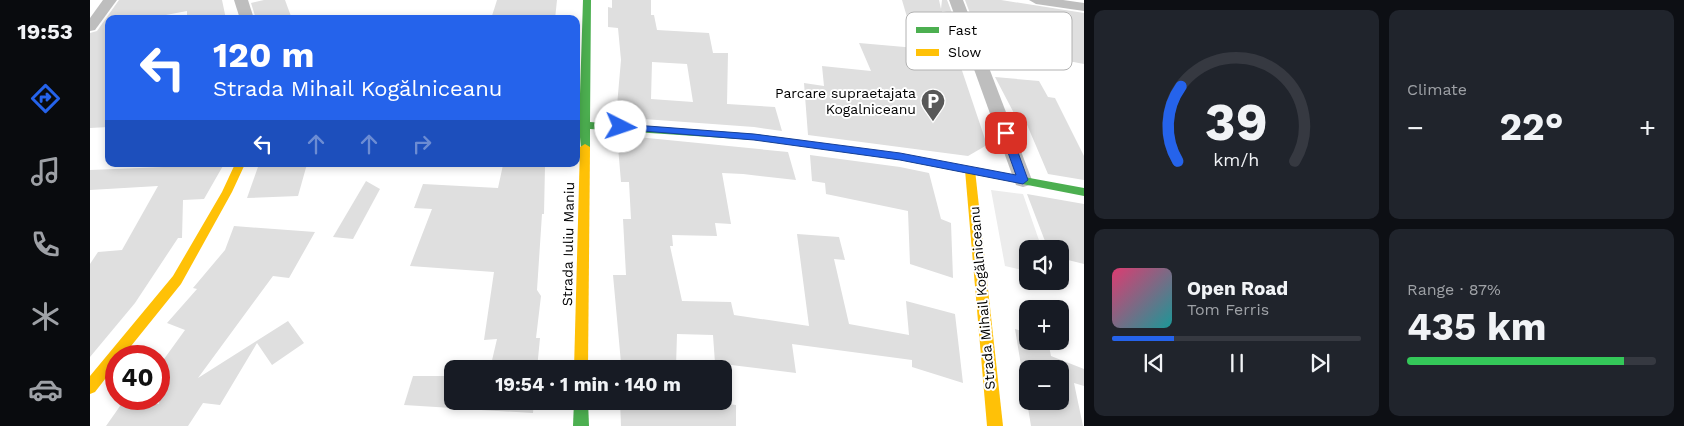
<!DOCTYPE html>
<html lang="en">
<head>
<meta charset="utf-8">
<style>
  body { margin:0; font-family:"Work Sans",sans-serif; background:#20242c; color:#f1f3f6; height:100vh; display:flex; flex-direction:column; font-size:19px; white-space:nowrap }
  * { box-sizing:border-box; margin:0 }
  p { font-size:16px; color:#9ea1a6 }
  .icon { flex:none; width:28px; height:28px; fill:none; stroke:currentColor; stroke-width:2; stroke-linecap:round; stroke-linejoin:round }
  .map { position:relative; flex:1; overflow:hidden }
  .panel { display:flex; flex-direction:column; gap:10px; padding:10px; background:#0d0f14; width:600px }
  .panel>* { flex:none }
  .hud { position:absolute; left:15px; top:15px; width:475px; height:152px; border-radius:10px; box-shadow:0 2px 8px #0003; background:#2563eb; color:#fff; overflow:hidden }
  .tools { position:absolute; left:929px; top:240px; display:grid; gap:10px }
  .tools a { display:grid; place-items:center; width:50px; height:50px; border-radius:10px; background:#171b24; box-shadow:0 2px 8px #0003; font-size:25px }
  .speed { position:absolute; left:15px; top:345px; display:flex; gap:10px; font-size:25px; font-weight:700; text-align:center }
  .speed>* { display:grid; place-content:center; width:65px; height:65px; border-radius:50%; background:#171b24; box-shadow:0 2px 8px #0003; line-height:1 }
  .speed .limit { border:8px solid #d22; background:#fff; color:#111 }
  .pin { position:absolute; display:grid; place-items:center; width:42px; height:42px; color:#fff; margin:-21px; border-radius:10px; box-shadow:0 2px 8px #0006 }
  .me { position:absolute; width:55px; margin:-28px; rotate:94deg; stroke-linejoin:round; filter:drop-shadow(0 0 4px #0008) }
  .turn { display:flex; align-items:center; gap:18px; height:105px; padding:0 25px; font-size:22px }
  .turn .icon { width:65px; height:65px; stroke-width:2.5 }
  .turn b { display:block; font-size:35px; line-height:42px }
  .lanes { display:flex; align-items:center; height:48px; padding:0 25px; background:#0003; justify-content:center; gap:25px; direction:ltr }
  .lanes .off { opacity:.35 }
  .big { font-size:38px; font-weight:700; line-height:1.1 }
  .panel .widget { flex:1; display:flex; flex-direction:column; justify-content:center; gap:8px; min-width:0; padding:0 18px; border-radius:10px; background:#20242c }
  .panel .dial { align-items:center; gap:0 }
  .dial svg { height:130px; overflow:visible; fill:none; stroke:#363941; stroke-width:7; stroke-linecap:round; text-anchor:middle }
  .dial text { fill:#f1f3f6; stroke:none }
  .song { display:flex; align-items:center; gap:15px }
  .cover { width:60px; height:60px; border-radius:8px; background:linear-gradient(135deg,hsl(340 70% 55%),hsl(180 70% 35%)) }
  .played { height:5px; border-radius:2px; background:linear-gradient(90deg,#2563eb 25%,#363941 25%) }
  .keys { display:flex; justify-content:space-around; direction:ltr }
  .heat { display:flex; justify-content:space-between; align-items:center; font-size:28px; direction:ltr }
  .charge { height:8px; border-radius:4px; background:linear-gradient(90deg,#34c759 87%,#363941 0) }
  .panel .tiles { flex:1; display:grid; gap:10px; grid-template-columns:repeat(2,1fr) }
  .trip { position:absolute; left:354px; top:360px; width:288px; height:50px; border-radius:10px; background:#171b24; box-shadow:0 2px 8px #0003; font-weight:700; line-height:50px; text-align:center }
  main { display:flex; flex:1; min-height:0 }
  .tabs { display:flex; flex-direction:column; width:90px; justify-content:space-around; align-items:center; background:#090b0e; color:#9ea1a6 }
  .tabs .icon { width:35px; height:35px }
  .tabs .current { color:#2563eb }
  .tabs b { font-size:22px; color:#f1f3f6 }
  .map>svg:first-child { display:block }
  .green { fill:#ececec }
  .building { fill:#dfdfdf; fill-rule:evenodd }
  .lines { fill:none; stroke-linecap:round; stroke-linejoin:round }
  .street { fill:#bebebe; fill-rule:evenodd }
  .fast { fill:#4caf50; fill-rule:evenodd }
  .slow { fill:#ffc107; fill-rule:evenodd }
  .route { fill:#2563eb; stroke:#184099 }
  .labels { text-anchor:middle; stroke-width:4; stroke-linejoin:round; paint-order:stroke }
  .poi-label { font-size:14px; fill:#000; stroke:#fff; text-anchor:end }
  .street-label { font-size:14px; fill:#000; stroke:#fff }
  .key { fill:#fff; stroke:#b2b2b2; stroke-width:1 }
  .key-label { font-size:14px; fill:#000 }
</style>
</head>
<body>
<main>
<nav class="tabs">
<b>19:53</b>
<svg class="icon current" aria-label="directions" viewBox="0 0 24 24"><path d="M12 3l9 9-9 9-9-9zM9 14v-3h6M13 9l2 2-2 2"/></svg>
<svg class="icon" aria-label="music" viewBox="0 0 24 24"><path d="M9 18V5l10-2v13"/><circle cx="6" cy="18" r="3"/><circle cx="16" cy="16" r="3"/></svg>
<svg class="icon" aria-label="phone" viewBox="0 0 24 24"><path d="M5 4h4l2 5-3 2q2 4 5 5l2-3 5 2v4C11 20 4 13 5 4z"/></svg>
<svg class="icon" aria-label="climate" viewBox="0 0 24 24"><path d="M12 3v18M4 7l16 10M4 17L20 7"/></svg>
<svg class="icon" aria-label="car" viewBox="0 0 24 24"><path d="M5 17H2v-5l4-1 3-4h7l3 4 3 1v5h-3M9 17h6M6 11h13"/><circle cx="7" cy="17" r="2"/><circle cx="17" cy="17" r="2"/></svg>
</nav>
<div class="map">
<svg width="994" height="426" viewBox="0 0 994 426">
  <rect width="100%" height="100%" fill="#fff"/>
  <!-- green -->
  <polygon class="green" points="901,190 933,194 952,249 938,249 937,271 915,266"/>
  <!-- building -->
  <g class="building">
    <polygon points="29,0 132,0 136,19 97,19 97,11 55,19 19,19 19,127 0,128 0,33 7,31"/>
    <polygon points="174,0 195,0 202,19 166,19 161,3"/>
    <polygon points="407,0 467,0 465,19 401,19"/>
    <path d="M522,0H561V15H564L567,30L619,33L623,53H638L637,104L685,107L692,131L664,127L526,117L531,60L528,28L518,27V7L522,8ZM562,62L597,64L603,102L561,99Z"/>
    <polygon points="812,0 849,0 851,9 852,0 857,0 862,13 852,11 897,145 878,156 718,135 714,83 734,86 732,66 781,71 769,43 826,48"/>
    <polygon points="875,0 911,0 994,13 994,64 973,60 964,38 946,35 942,25 881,16"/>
    <polygon points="905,77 949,81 958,97 965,98 994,156 994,180 958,174 935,120 927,119"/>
    <polygon points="527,135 698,152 706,180 653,174 632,173 641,224 625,223 627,236 582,235 583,246 580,246 592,301 641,302 644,315 719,326 707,234 749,237 755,260 744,259 759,324 819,335 816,301 865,314 873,383 822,367 822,360 702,344 706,373 625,363 623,335 587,334 586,367 531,363 523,275 536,275 533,219 541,219 539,182 531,182"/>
    <polygon points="720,155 810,167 839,173 851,219 861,223 863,278 820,264 818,211 736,194 735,183 722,181"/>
    <polygon points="100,164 134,164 114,199 93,200 92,238 88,238 45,303 0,357 0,264 8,252 32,250 68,186 0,190 0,170 99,166"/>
    <polygon points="169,164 217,164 208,196 157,198"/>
    <polygon points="413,165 455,166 454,214 452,214 447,290 451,296 446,338 450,338 447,369 400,369 407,339 394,340 404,272 320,266 342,209 324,208 333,184 408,188"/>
    <polygon points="276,181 290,189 263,239 243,237"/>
    <polygon points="937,194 994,204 994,264 970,258 970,249 958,249"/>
    <polygon points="144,226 225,232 199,278 183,276 108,378 198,321 214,343 182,365 167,343 130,405 113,403 98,426 16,426 35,399 69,404 69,366 95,330 77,323 107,289 103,288 135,250"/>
    <path d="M925,329L938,333V341H958L961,356L994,369V386L984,383L993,426H941ZM938,369H970V401H938Z"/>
    <polygon points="323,376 362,376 362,408 314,405"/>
    <polygon points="393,401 444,401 443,413 391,410"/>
    <polygon points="530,401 615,401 646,405 646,426 531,426"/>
  </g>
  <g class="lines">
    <!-- street -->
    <g class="street">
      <polygon points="13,0 27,0 5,30 0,31 0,18"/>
      <polygon points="144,0 158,0 164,19 150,19"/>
      <polygon points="859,0 873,0 942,180 940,185 933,187 926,185 924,180"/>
      <polygon points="939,0 973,0 994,3 994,11 946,4"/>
    </g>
    <!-- fast -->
    <g class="fast">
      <polygon points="493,0 501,0 500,122 664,134 810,154 994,188 994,196 810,160 664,140 500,129 500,147 495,150 491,149 489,125"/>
      <polygon points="484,401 498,401 499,426 483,426"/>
    </g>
    <!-- slow -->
    <g class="slow">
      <polygon points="495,144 500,147 498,369 484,369 490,147"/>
      <polygon points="145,164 155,164 142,192 91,284 33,356 26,356 26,365 5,392 0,394 0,376 83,276 132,192"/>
      <polygon points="880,166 885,170 913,426 897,426 875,170"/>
    </g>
  </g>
  <!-- route -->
  <polygon class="route" points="531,124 664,134 810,153 926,175 911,133 916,130 921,133 938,180 933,184 810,160 664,140 528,129 526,127"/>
  <!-- icons -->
  <defs>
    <symbol id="parking-pin" viewBox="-11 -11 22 30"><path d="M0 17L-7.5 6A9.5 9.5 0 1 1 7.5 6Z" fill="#595959" stroke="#fff"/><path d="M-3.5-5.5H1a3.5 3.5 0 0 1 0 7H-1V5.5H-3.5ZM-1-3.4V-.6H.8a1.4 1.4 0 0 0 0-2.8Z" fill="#fff"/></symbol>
  </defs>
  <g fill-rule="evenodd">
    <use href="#parking-pin" x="829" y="87" width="28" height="38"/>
  </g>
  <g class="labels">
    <!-- poi labels -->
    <g class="poi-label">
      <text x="826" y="98">Parcare supraetajata<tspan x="826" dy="16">Kogalniceanu</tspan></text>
    </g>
    <!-- street labels -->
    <g class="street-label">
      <text transform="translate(478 244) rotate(-89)" y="5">Strada Iuliu Maniu</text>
      <text transform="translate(892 298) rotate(-95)" y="5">Strada Mihail Kogălniceanu</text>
    </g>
  </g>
  <!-- legend -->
  <rect x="816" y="12" width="166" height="58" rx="8" class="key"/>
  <rect x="826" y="27" width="23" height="6" fill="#4caf50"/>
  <rect x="826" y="49" width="23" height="7" fill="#ffc107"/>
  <g class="key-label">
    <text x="858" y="35">Fast</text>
    <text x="858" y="57">Slow</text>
  </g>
</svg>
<div class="tools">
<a><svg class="icon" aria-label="sound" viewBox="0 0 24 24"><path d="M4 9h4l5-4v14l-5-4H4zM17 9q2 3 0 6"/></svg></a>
<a>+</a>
<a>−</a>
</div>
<div class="speed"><div class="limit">40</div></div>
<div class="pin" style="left:916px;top:133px;background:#d93025"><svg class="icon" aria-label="arrive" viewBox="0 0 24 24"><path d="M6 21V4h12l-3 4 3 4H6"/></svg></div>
<svg class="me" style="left:531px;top:127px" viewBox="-20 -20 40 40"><circle r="19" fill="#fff"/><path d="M0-13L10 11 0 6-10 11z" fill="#2563eb"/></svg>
<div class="trip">19:54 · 1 min · 140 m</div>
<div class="hud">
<div class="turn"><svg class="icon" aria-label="left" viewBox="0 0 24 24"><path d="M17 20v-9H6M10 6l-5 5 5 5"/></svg><div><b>120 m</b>Strada Mihail Kogălniceanu</div></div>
<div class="lanes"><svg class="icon" aria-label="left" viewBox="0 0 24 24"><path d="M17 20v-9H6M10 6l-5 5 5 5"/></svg><svg class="icon off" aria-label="ahead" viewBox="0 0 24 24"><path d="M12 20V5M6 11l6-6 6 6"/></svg><svg class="icon off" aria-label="ahead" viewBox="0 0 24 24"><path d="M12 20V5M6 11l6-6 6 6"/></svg><svg class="icon off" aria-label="right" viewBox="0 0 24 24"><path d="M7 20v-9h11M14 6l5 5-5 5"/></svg></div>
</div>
</div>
<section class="panel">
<div class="tiles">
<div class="widget dial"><svg viewBox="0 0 100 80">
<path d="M14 69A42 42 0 1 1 86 69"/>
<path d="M14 69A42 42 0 0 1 16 23" stroke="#2563eb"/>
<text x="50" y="56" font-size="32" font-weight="700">39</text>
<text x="50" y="72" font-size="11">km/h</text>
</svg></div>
<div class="widget"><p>Climate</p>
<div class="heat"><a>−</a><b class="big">22°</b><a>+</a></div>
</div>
<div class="widget">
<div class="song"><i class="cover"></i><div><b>Open Road</b><p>Tom Ferris</p></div></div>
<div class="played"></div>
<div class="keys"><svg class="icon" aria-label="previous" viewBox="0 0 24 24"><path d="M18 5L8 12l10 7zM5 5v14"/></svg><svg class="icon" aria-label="pause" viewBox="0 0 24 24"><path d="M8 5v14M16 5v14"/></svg><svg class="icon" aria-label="next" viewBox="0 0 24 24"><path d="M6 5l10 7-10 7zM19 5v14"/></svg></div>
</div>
<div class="widget"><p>Range · 87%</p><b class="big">435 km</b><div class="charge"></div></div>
</div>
</section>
</main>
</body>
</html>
